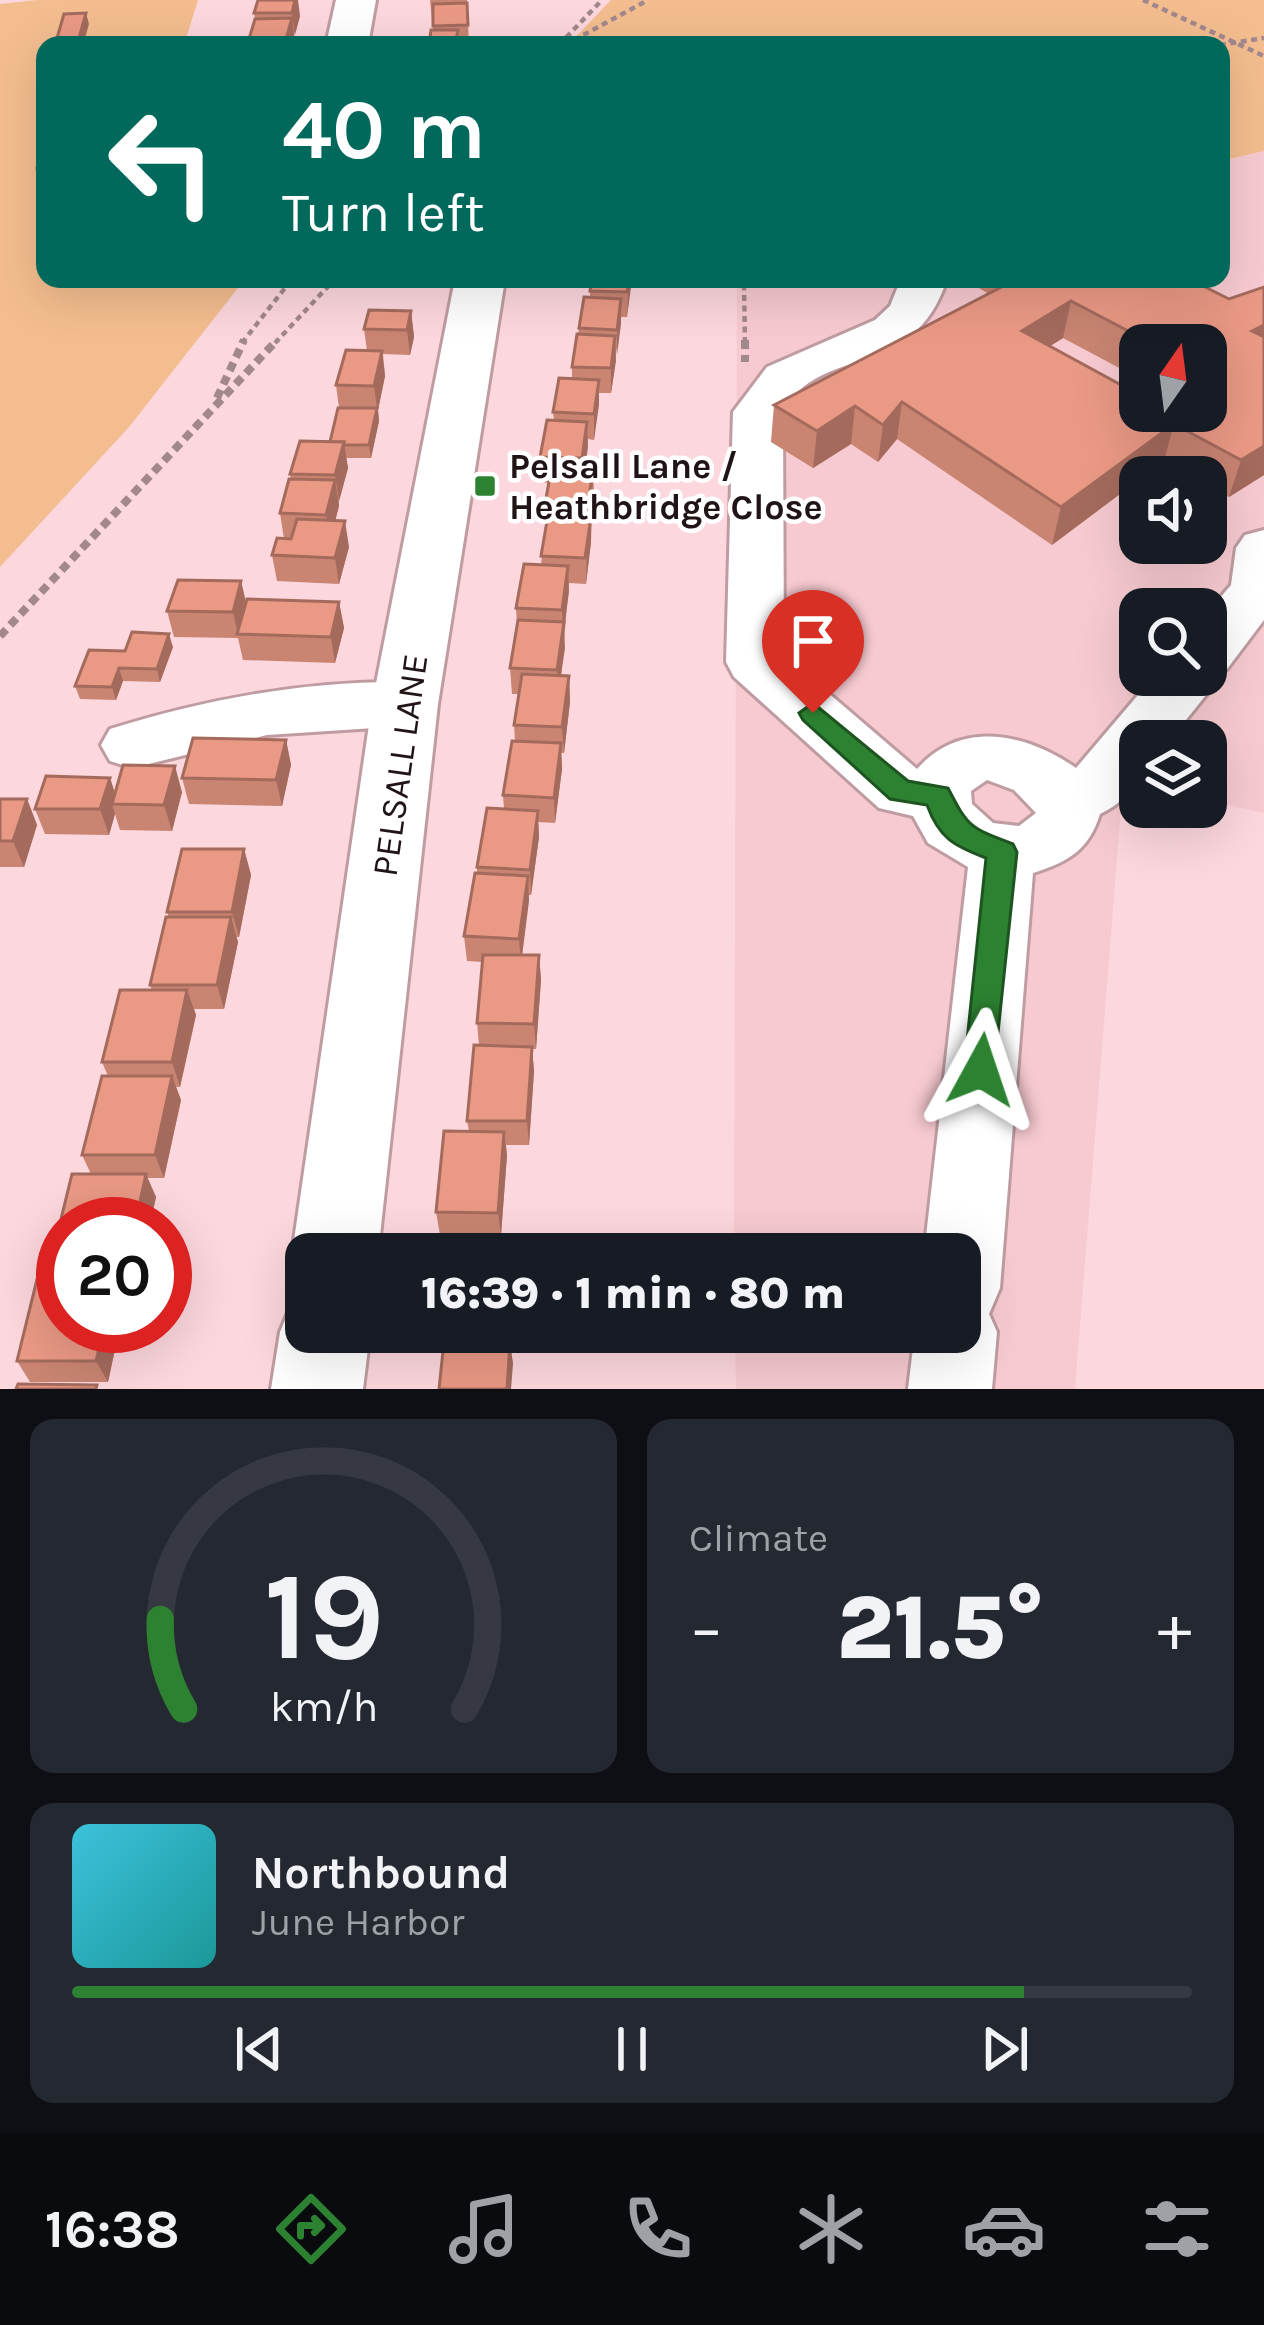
<!DOCTYPE html>
<html lang="en">
<head>
<meta charset="utf-8">
<style>
  body { margin:0; font-family:Karla,sans-serif; background:#242831; color:#f1f3f6; height:100vh; display:flex; flex-direction:column; font-size:45px; white-space:nowrap }
  * { box-sizing:border-box; margin:0 }
  p { font-size:39px; color:#9ea1a6 }
  .icon { flex:none; width:66px; height:66px; fill:none; stroke:currentColor; stroke-width:2; stroke-linecap:round; stroke-linejoin:round }
  .map { position:relative; height:1389px; overflow:hidden }
  .sheet { display:flex; flex-direction:column; gap:30px; padding:30px; background:#0d0f14; flex:1 }
  .sheet>* { flex:none }
  .hud { position:absolute; left:36px; top:36px; width:1194px; height:252px; border-radius:24px; box-shadow:0 12px 48px #0002; background:#00695c; color:#fff; overflow:hidden }
  .needle { width:78px; rotate:14deg }
  .controls { position:absolute; left:1119px; top:324px; display:grid; gap:24px }
  .controls a { display:grid; place-items:center; width:108px; height:108px; border-radius:24px; background:#171b24; box-shadow:0 12px 48px #0002; font-size:60px }
  .speed { position:absolute; left:36px; top:1197px; display:flex; gap:24px; font-size:60px; font-weight:700; text-align:center }
  .speed>* { display:grid; place-content:center; width:156px; height:156px; border-radius:50%; background:#171b24; box-shadow:0 12px 48px #0002; line-height:1 }
  .speed .limit { border:18px solid #d22; background:#fff; color:#111 }
  .pin { position:absolute; display:grid; place-items:center; width:102px; height:102px; color:#fff; margin:-123px -51px; border-radius:50% 50% 50% 0; rotate:-45deg; box-shadow:0 0 12px #0007 }
  .pin .icon { rotate:45deg }
  .me { position:absolute; width:132px; margin:-66px; rotate:5deg; stroke-linejoin:round; filter:drop-shadow(0 0 9px #0008) }
  .turn { display:flex; align-items:center; gap:42px; height:252px; padding:0 48px; font-size:54px }
  .turn .icon { width:156px; height:156px; stroke-width:2.5 }
  .turn b { display:block; font-size:84px; line-height:102px }
  .big { font-size:90px; font-weight:800; line-height:1.1 }
  .sheet .tile { flex:1; display:flex; flex-direction:column; justify-content:center; gap:18px; min-width:0; padding:0 42px; border-radius:24px; background:#242831 }
  .sheet .dial { align-items:center; gap:0 }
  .dial svg { height:312px; overflow:visible; fill:none; stroke:#363941; stroke-width:7; stroke-linecap:round; text-anchor:middle }
  .dial text { fill:#f1f3f6; stroke:none }
  .song { display:flex; align-items:center; gap:36px }
  .cover { width:144px; height:144px; border-radius:18px; background:linear-gradient(135deg,hsl(190 70% 55%),hsl(180 70% 35%)) }
  .played { height:12px; border-radius:6px; background:linear-gradient(90deg,#2c8231 85%,#363941 85%) }
  .keys { display:flex; justify-content:space-around; direction:ltr }
  .heat { display:flex; justify-content:space-between; align-items:center; font-size:66px; direction:ltr }
  .sheet .tiles { flex:1; display:grid; gap:30px; grid-template-columns:1fr 1fr }
  .tile:last-child { grid-column:span 2 }
  .trip { position:absolute; left:285px; top:1233px; width:696px; height:120px; border-radius:24px; background:#171b24; box-shadow:0 12px 48px #0002; font-weight:800; line-height:120px; text-align:center }
  .menu { display:flex; height:192px; justify-content:space-around; align-items:center; background:#090b0e; color:#9ea1a6 }
  .menu .icon { width:84px; height:84px }
  .menu .selected { color:#2c8231 }
  .menu b { font-size:54px; color:#f1f3f6 }
  .map>svg:first-child { display:block }
  .built { fill:#f7cad1; fill-rule:evenodd }
  .green { fill:#f3bd8f }
  .lines { fill:none; stroke-linecap:round; stroke-linejoin:round }
  .minor-casing { stroke:#bf9ca2; stroke-width:6 }
  .major-casing { stroke:#bf9ca2; stroke-width:6 }
  .path-far1 { stroke:#a2878c; stroke-width:4.5; stroke-dasharray:6 4.5; stroke-linecap:butt }
  .path { stroke:#a2878c; stroke-width:8; stroke-dasharray:9 6; stroke-linecap:butt }
  .minor { fill:#fff; fill-rule:evenodd }
  .major { fill:#fff; fill-rule:evenodd }
  .wall { fill:#c98472; fill-rule:evenodd }
  .shaded-wall { fill:#a46b5d }
  .building { fill:#ea9985; stroke:#a46b5d; stroke-width:3; fill-rule:evenodd }
  .route { fill:#2c8231; stroke:#1d5420; stroke-width:3 }
  .poi-dot { fill:#2c8231; stroke:#fff; stroke-width:4.5 }
  .labels { text-anchor:middle; stroke-width:9; stroke-linejoin:round; paint-order:stroke }
  .poi-label { font-size:36px; font-weight:bold; fill:#201416; stroke:#fff; text-anchor:start }
  .street-label { font-size:36px; fill:#201416; stroke:#fff }
</style>
</head>
<body>
<div class="map">
<svg width="1264" height="1389" viewBox="0 0 1264 1389">
  <rect width="100%" height="100%" fill="#fcd7dd"/>
  <!-- built -->
  <path class="built" d="M1264,151V813L1206,800V741H1140V786L1123,783L1075,1389H736L735,1332H960V1254H734L737,279H1221V161ZM1140,345H1206V411H1140ZM1140,477H1206V543H1140ZM1140,609H1206V675H1140Z"/>
  <!-- green -->
  <g class="green">
    <polygon points="37,0 198,0 184,45 45,45 45,279 245,279 129,427 0,567 0,4"/>
    <polygon points="611,0 1264,0 1264,151 1221,161 1221,45 568,45"/>
  </g>
  <g class="lines">
    <defs>
      <g id="minor">
        <path d="M901,279H947C914,383 819,343 783,412L784,655L917,769C961,719 1026,733 1076,768L1155,675H1206V614L1231,585L1236,548L1245,535L1264,530V620L1227,669L1217,672L1210,690L1169,741H1140C1140,776 1134,798 1100,814C1089,850 1068,862 1033,873L1000,1288L989,1314L997,1332L992,1389H908L915,1332H960V1254H924L968,867L928,843L913,816L879,808L734,677L726,662L733,412L767,367L875,320L890,306ZM987,780L1014,790L1036,813L1019,826L993,823L972,804L971,791Z"/>
        <path d="M405,682L426,689L435,704L426,719L405,726L267,735L132,768L110,761L101,745L110,729C207,699 303,681 405,682Z"/>
      </g>
      <g id="major">
        <polygon points="336,0 376,0 368,45 326,45"/>
        <polygon points="455,279 505,279 438,704 378,1254 306,1254 306,1284 292,1254 372,704"/>
        <polygon points="306,1296 306,1332 370,1332 363,1389 271,1389 280,1332 293,1301"/>
      </g>
    </defs>
    <!-- minor casing -->
    <use href="#minor" class="minor-casing"/>
    <!-- major casing -->
    <use href="#major" class="major-casing"/>
    <!-- path-far1 -->
    <g class="path-far1">
      <polyline points="1143,0 1264,56"/>
      <polyline points="559,45 602,0"/>
      <polyline points="565,45 648,0"/>
      <polyline points="1220,45 1264,38"/>
      <polyline points="652,279 744,282 745,343"/>
      <polyline points="242,343 292,279"/>
      <polyline points="275,343 335,279"/>
    </g>
    <!-- path -->
    <g class="path">
      <polyline points="745,340 745,362"/>
      <polyline points="217,398 244,340"/>
      <polyline points="0,636 277,340"/>
    </g>
    <!-- minor -->
    <use href="#minor" class="minor"/>
    <!-- major -->
    <use href="#major" class="major"/>
  </g>
  <!-- wall -->
  <g class="wall">
    <polygon points="258,0 300,16 294,35 294,45 250,45 249,39 255,19 254,13"/>
    <polygon points="430,0 467,0 469,45 429,45 433,30"/>
    <polygon points="631,279 627,317 621,317 611,393 599,393 594,440 588,439 585,467 593,467 594,493 591,517 591,542 586,584 569,583 561,676 569,676 570,702 564,753 561,753 562,769 555,823 538,822 539,837 531,895 529,895 522,955 539,955 541,980 536,1049 532,1049 534,1071 529,1145 506,1145 507,1155 501,1235 440,1235 436,1212 469,1131 467,1121 479,1045 477,1023 483,962 467,961 464,936 477,873 477,867 504,809 503,795 515,741 514,725 518,694 512,694 510,668 517,624 516,608 541,564 546,523 545,504 549,483 542,482 540,457 554,420 553,412 572,378 572,367 579,328 590,298 590,291"/>
    <path d="M964,279H1189L1264,475L1229,497L1206,485V477H1192L1164,461L1140,477V479L1052,545L897,439L878,462L851,444L813,468L771,442L774,405L989,294ZM1063,338L1140,379V345H1206L1136,393L1050,346Z"/>
    <polygon points="411,311 414,337 410,355 383,354 385,376 378,410 379,421 371,458 346,458 348,468 339,501 339,506 335,521 349,547 339,584 277,581 272,555 284,539 280,513 291,479 290,474 330,442 339,408 336,385 367,351 364,329"/>
    <polygon points="241,581 246,603 339,602 344,628 335,663 243,660 238,638 174,637 167,611"/>
    <polygon points="173,647 160,682 123,681 116,700 80,699 75,686"/>
    <polygon points="286,740 291,765 282,806 189,804 182,778"/>
    <polygon points="110,778 115,793 182,792 172,831 120,830 115,814 109,835 45,834 35,809"/>
    <polygon points="0,799 27,799 37,825 24,867 0,867"/>
    <polygon points="182,849 244,849 251,875 239,937 236,937 238,942 224,1009 194,1009 196,1015 180,1087 176,1087 181,1100 164,1178 147,1178 156,1197 150,1224 63,1224 63,1326 120,1326 108,1382 30,1382 17,1361 40,1267 55,1267 51,1260 72,1174 91,1174 82,1155 102,1076 108,1076 102,1062 120,990 152,990 150,985 166,917 169,917 167,912"/>
    <polygon points="429,1332 497,1332 497,1342 510,1343 513,1364 443,1348 432,1347"/>
  </g>
  <!-- shaded-wall -->
  <g class="shaded-wall">
    <polygon points="295,0 298,0 300,16 295,35 292,13"/>
    <polygon points="86,13 89,24 83,45 77,45"/>
    <polygon points="292,18 295,41 294,45 287,45 286,39"/>
    <polygon points="45,176 45,189 42,189 38,177"/>
    <polygon points="629,279 631,279 631,287 627,317"/>
    <polygon points="621,299 621,324 617,355 617,330"/>
    <polygon points="1071,301 1063,338 1015,368 1022,331"/>
    <polygon points="411,311 414,337 410,355 407,330"/>
    <polygon points="1264,325 1264,354 1252,331"/>
    <polygon points="615,336 616,361 611,393 611,368"/>
    <polygon points="382,351 385,376 378,410 379,421 371,458 369,445 377,409 374,386"/>
    <polygon points="599,380 599,405 594,440 594,414"/>
    <polygon points="902,402 897,439 878,462 883,425"/>
    <polygon points="855,406 851,444 813,468 817,431"/>
    <polygon points="587,422 588,447 583,484 582,458"/>
    <polygon points="1174,424 1164,461 1140,477 1140,479 1052,545 1061,507"/>
    <polygon points="344,442 348,468 339,501 335,475"/>
    <polygon points="1264,446 1264,475 1229,497 1241,460"/>
    <polygon points="593,467 591,542 586,584 588,506"/>
    <polygon points="335,480 339,506 330,541 326,515"/>
    <polygon points="345,521 349,547 339,584 335,558"/>
    <polygon points="568,566 569,592 564,628 565,648 558,696 557,670 563,631 562,610"/>
    <polygon points="241,581 247,607 238,634 233,612"/>
    <polygon points="339,602 344,628 335,663 331,637"/>
    <polygon points="169,634 173,647 160,682 157,669"/>
    <polygon points="119,668 123,681 116,700 112,687"/>
    <polygon points="569,676 570,702 564,753 562,727"/>
    <polygon points="286,740 291,765 282,806 276,780"/>
    <polygon points="561,743 562,769 555,823 554,798"/>
    <polygon points="175,766 182,792 172,831 164,805"/>
    <polygon points="110,778 118,803 112,804 115,814 109,835 100,809"/>
    <polygon points="27,799 37,825 24,867 13,841"/>
    <polygon points="538,811 539,837 531,895 530,870"/>
    <polygon points="244,849 251,875 239,937 232,912"/>
    <polygon points="528,876 529,901 521,964 519,939"/>
    <polygon points="231,917 238,942 224,1009 217,985"/>
    <polygon points="539,955 541,980 536,1049 534,1024"/>
    <polygon points="187,990 196,1015 180,1087 172,1062"/>
    <polygon points="532,1047 534,1071 529,1145 527,1121"/>
    <polygon points="172,1076 181,1100 164,1178 155,1155"/>
    <polygon points="504,1132 507,1155 501,1235 498,1213"/>
    <polygon points="146,1174 156,1197 150,1224 135,1224"/>
    <polygon points="104,1326 120,1326 108,1382 96,1361"/>
    <polygon points="510,1343 513,1364 511,1389 507,1389"/>
  </g>
  <!-- building -->
  <g class="building">
    <polygon points="258,0 295,0 292,13 254,13"/>
    <polygon points="467,3 468,25 433,26 433,4"/>
    <polygon points="86,13 77,45 55,45 64,14"/>
    <polygon points="292,18 286,39 249,39 255,19"/>
    <polygon points="431,30 458,30 455,45 429,45"/>
    <polygon points="45,167 45,176 38,177 37,168"/>
    <polygon points="592,279 629,279 627,292 590,291"/>
    <path d="M1017,279H1189L1229,299L1264,287V325L1252,331L1264,337V446L1241,460L1174,424L1061,507L902,402L883,425L855,406L817,431L774,405ZM1071,301L1155,345H1206V411H1140V391L1136,393L1022,331Z"/>
    <polygon points="584,297 621,299 617,330 579,328"/>
    <polygon points="369,310 411,311 407,330 364,329"/>
    <polygon points="577,334 615,336 611,368 572,367"/>
    <polygon points="346,350 382,351 374,386 336,385"/>
    <polygon points="559,378 599,380 594,414 553,412"/>
    <polygon points="338,408 377,408 369,445 343,445 344,442 330,442"/>
    <polygon points="547,420 587,422 582,458 540,457"/>
    <polygon points="300,441 344,442 335,475 290,474"/>
    <polygon points="552,465 593,467 588,506 545,504"/>
    <polygon points="289,479 335,480 326,515 280,513"/>
    <polygon points="548,515 591,517 585,558 541,556"/>
    <polygon points="297,519 345,521 335,558 272,555 277,538 291,539"/>
    <polygon points="524,564 568,566 562,610 516,608"/>
    <polygon points="178,580 241,581 233,612 167,611"/>
    <polygon points="247,599 339,602 331,637 237,634"/>
    <polygon points="518,620 564,622 557,670 510,668"/>
    <polygon points="132,632 169,634 157,669 119,668 112,687 75,686 89,650 125,651"/>
    <polygon points="522,674 569,676 562,727 514,725"/>
    <polygon points="193,738 286,740 276,780 182,778"/>
    <polygon points="512,741 561,743 554,798 503,795"/>
    <polygon points="123,765 175,766 164,805 112,804"/>
    <polygon points="46,776 110,778 100,809 35,809"/>
    <polygon points="0,799 27,799 13,841 0,841"/>
    <polygon points="487,808 538,811 530,870 477,867"/>
    <polygon points="182,849 244,849 232,912 167,912"/>
    <polygon points="475,873 528,876 519,939 464,936"/>
    <polygon points="166,917 231,917 217,985 150,985"/>
    <polygon points="483,955 539,955 534,1024 477,1023"/>
    <polygon points="120,990 187,990 172,1062 102,1062"/>
    <polygon points="474,1045 532,1047 527,1121 467,1121"/>
    <polygon points="102,1076 172,1076 155,1155 82,1155"/>
    <polygon points="444,1131 504,1132 498,1213 436,1212"/>
    <polygon points="72,1174 146,1174 135,1224 63,1224 63,1260 51,1260"/>
    <polygon points="437,1237 500,1238 499,1254 435,1254"/>
    <polygon points="40,1267 63,1267 63,1326 104,1326 96,1361 17,1361"/>
    <polygon points="444,1342 510,1343 507,1389 439,1389"/>
    <polygon points="18,1384 97,1385 96,1389 16,1389"/>
  </g>
  <!-- route -->
  <path class="route" d="M813,703L908,781L948,788C968,827 970,828 1013,844L1017,852L993,1080L981,1085L969,1080L964,1070L986,858C954,846 939,838 927,805L890,799L803,720L799,713Z"/>
  <!-- markers -->
  <rect class="poi-dot" x="473" y="474" width="24" height="24" rx="6"/>
  <g class="labels">
    <!-- poi labels -->
    <g class="poi-label">
      <text x="509" y="478">Pelsall Lane /<tspan x="509" dy="41">Heathbridge Close</tspan></text>
    </g>
    <!-- street labels -->
    <g class="street-label">
      <text transform="translate(399 765) rotate(-82)" y="13">PELSALL LANE</text>
    </g>
  </g>
</svg>
<div class="controls">
<a><svg class="needle" viewBox="-14 -14 28 28"><path d="M0-13l5 13h-10z" fill="#e53935"/><path d="M0 13l5-13h-10z" fill="#9ea1a6"/></svg></a>
<a><svg class="icon" aria-label="sound" viewBox="0 0 24 24"><path d="M4 9h4l5-4v14l-5-4H4zM17 9q2 3 0 6"/></svg></a>
<a><svg class="icon" aria-label="search" viewBox="0 0 24 24"><circle cx="10" cy="10" r="6"/><path d="M15 15l6 6"/></svg></a>
<a><svg class="icon" aria-label="layers" viewBox="0 0 24 24"><path d="M12 4l9 5-9 5-9-5zM3 14l9 5 9-5"/></svg></a>
</div>
<div class="speed"><div class="limit">20</div></div>
<div class="pin" style="left:813px;top:713px;background:#d93025"><svg class="icon" aria-label="arrive" viewBox="0 0 24 24"><path d="M6 21V4h12l-3 4 3 4H6"/></svg></div>
<svg class="me" style="left:981px;top:1070px" viewBox="-20 -20 40 40"><path d="M0-17L14 15 0 8-14 15z" fill="#2c8231" stroke="#fff" stroke-width="4"/></svg>
<div class="trip">16:39 · 1 min · 80 m</div>
<div class="hud">
<div class="turn"><svg class="icon" aria-label="left" viewBox="0 0 24 24"><path d="M17 20v-9H6M10 6l-5 5 5 5"/></svg><div><b>40 m</b>Turn left</div></div>
</div>
</div>
<section class="sheet">
<div class="tiles">
<div class="tile dial"><svg viewBox="0 0 100 80">
<path d="M14 69A42 42 0 1 1 86 69"/>
<path d="M14 69A42 42 0 0 1 8 46" stroke="#2c8231"/>
<text x="50" y="56" font-size="32" font-weight="700">19</text>
<text x="50" y="72" font-size="11">km/h</text>
</svg></div>
<div class="tile"><p>Climate</p>
<div class="heat"><a>−</a><b class="big">21.5°</b><a>+</a></div>
</div>
<div class="tile">
<div class="song"><i class="cover"></i><div><b>Northbound</b><p>June Harbor</p></div></div>
<div class="played"></div>
<div class="keys"><svg class="icon" aria-label="previous" viewBox="0 0 24 24"><path d="M18 5L8 12l10 7zM5 5v14"/></svg><svg class="icon" aria-label="pause" viewBox="0 0 24 24"><path d="M8 5v14M16 5v14"/></svg><svg class="icon" aria-label="next" viewBox="0 0 24 24"><path d="M6 5l10 7-10 7zM19 5v14"/></svg></div>
</div>
</div>
</section>
<nav class="menu">
<b>16:38</b>
<svg class="icon selected" aria-label="directions" viewBox="0 0 24 24"><path d="M12 3l9 9-9 9-9-9zM9 14v-3h6M13 9l2 2-2 2"/></svg>
<svg class="icon" aria-label="music" viewBox="0 0 24 24"><path d="M9 18V5l10-2v13"/><circle cx="6" cy="18" r="3"/><circle cx="16" cy="16" r="3"/></svg>
<svg class="icon" aria-label="phone" viewBox="0 0 24 24"><path d="M5 4h4l2 5-3 2q2 4 5 5l2-3 5 2v4C11 20 4 13 5 4z"/></svg>
<svg class="icon" aria-label="climate" viewBox="0 0 24 24"><path d="M12 3v18M4 7l16 10M4 17L20 7"/></svg>
<svg class="icon" aria-label="car" viewBox="0 0 24 24"><path d="M5 17H2v-5l4-1 3-4h7l3 4 3 1v5h-3M9 17h6M6 11h13"/><circle cx="7" cy="17" r="2"/><circle cx="17" cy="17" r="2"/></svg>
<svg class="icon" aria-label="filters" viewBox="0 0 24 24"><path d="M4 7h16M4 17h16"/><circle cx="9" cy="7" r="2"/><circle cx="15" cy="17" r="2"/></svg>
</nav>
</body>
</html>
